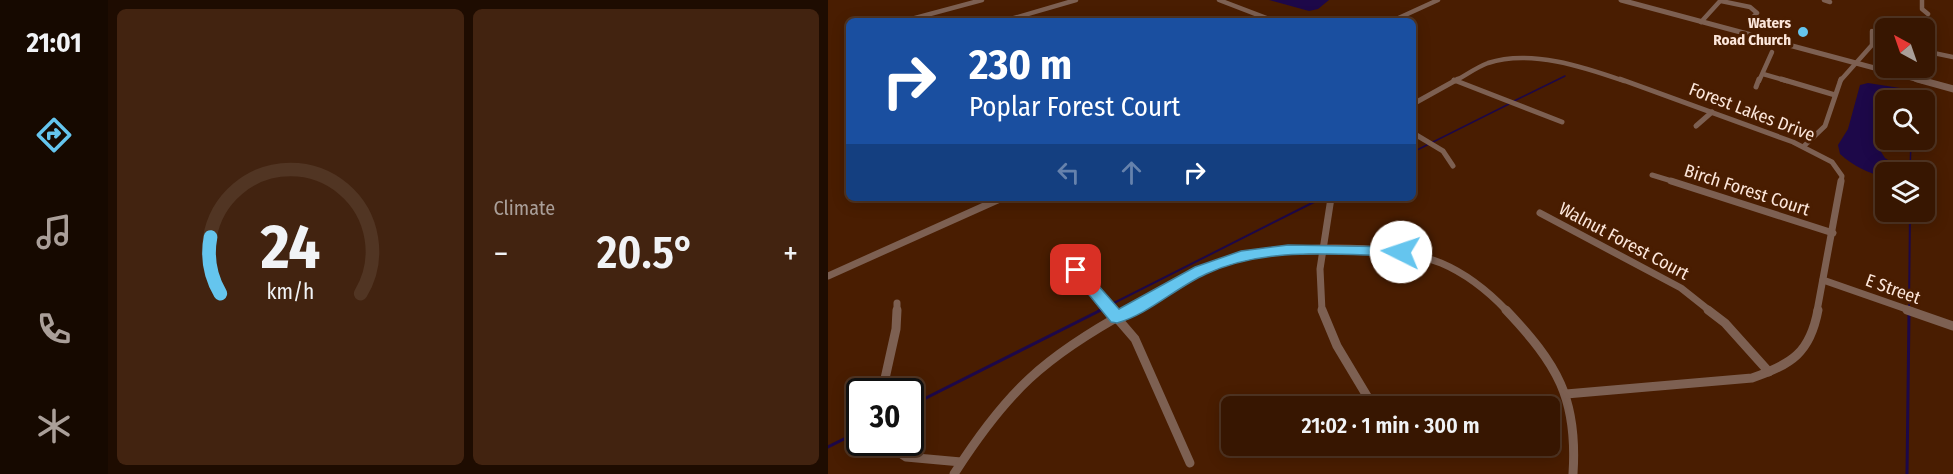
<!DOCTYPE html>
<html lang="en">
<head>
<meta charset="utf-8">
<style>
  body { margin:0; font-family:"Fira Sans Condensed",sans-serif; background:#422310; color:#f1f3f6; height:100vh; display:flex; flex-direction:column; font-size:22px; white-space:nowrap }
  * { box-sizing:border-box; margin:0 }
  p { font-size:20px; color:#aa9f99 }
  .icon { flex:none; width:33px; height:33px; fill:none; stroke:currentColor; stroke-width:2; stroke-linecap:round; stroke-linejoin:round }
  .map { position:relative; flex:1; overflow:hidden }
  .drawer { display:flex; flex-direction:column; gap:9px; padding:9px; background:#1e0c01; width:720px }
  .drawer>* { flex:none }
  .top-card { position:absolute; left:18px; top:18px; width:570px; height:183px; border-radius:9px; box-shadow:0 3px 15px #0003,0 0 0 2px #513523; background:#1a4fa0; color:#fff; overflow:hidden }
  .needle { width:39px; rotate:320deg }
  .tools { position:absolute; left:1047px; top:18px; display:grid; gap:12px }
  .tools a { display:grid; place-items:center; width:60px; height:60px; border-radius:9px; background:#371601; box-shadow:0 3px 15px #0003,0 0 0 2px #513523; font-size:30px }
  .speed { position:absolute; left:18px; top:378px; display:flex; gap:12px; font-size:30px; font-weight:700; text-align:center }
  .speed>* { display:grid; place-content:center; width:78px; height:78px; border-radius:50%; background:#371601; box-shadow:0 3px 15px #0003,0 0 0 2px #513523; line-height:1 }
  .speed .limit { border:3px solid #111; border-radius:9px; background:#fff; color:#111 }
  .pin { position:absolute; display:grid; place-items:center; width:51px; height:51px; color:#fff; margin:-26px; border-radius:12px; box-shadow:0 3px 9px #0006 }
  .me { position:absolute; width:66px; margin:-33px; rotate:274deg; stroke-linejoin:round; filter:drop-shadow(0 0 4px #0008) }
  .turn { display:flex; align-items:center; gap:21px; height:126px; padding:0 24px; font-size:27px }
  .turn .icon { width:78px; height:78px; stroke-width:2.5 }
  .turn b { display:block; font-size:42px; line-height:51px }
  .lanes { display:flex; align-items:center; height:57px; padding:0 24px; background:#0003; justify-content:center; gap:30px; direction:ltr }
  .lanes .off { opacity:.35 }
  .big { font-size:45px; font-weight:600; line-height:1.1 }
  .drawer .card { flex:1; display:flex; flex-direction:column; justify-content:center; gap:9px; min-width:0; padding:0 21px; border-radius:9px; background:#422310 }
  .drawer .dial { align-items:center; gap:0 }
  .dial svg { height:156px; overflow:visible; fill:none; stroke:#513523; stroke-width:7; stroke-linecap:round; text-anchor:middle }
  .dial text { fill:#f1f3f6; stroke:none }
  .heat { display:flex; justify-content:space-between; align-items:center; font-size:33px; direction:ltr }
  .drawer .tiles { flex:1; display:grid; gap:9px; grid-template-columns:repeat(2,1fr) }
  .trip { position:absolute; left:393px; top:396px; width:339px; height:60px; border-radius:9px; background:#371601; box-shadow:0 3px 15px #0003,0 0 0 2px #513523; font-weight:600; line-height:60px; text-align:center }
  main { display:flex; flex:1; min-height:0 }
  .menu { display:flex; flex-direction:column; width:108px; justify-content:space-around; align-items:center; background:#160900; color:#aa9f99 }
  .menu .icon { width:42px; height:42px }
  .menu .on { color:#65c5ee }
  .menu b { font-size:27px; color:#f1f3f6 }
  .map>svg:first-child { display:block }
  .water { fill:#1d0849 }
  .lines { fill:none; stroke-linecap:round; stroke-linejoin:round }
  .stream-far2 { stroke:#1d0849; stroke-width:1.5 }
  .stream-far1 { stroke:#1d0849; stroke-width:2 }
  .stream { stroke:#1d0849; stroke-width:3 }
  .minor-far3 { stroke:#7d6052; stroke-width:4.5 }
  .minor-far2 { stroke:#7d6052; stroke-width:5 }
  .minor-far1 { stroke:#7d6052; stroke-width:7 }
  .minor { stroke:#7d6052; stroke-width:9 }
  .tertiary-far1 { stroke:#7d6052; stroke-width:5 }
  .tertiary { stroke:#7d6052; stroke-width:7 }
  .route { fill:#65c5ee; stroke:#42809b; stroke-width:1.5 }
  .poi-dot { fill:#65c5ee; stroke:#491d01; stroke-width:2 }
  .labels { text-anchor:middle; stroke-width:6; stroke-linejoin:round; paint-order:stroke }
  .far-poi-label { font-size:15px; font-weight:bold; fill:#fce6da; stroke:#491d01; text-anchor:end }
  .street-label { font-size:18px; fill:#fce6da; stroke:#491d01 }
</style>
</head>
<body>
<main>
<nav class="menu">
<b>21:01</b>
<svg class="icon on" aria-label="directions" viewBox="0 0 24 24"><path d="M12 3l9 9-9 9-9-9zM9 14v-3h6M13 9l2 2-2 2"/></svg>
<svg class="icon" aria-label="music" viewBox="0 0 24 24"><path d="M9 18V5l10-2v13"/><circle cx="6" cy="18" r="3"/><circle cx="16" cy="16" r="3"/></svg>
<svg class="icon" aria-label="phone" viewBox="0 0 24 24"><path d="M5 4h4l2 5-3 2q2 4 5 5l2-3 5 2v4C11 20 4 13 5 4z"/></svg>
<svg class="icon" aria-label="climate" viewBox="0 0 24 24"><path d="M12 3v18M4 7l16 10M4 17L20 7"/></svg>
</nav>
<section class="drawer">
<div class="tiles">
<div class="card dial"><svg viewBox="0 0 100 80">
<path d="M14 69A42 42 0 1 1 86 69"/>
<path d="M14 69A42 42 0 0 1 9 40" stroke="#65c5ee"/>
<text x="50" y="56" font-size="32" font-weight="700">24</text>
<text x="50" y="72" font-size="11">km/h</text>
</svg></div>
<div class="card"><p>Climate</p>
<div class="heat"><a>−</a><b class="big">20.5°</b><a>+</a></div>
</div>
</div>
</section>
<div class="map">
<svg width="1125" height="474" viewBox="0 0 1125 474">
  <rect width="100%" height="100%" fill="#491d01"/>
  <!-- water -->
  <g class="water">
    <polygon points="441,0 501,0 490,9 481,11"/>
    <path d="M1040,83L1072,88L1091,97L1092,100H1058V140H1067L1053,143L1050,147L1057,158L1079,172H1058L1057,177C1040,173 1025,166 1012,154L1010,145L1020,129L1032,85Z"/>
  </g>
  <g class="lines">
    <!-- stream-far2 -->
    <g class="stream-far2">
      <polyline points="686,101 737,76"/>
      <polyline points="585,152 681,104"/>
      <polyline points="1082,172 1083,140"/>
    </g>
    <!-- stream-far1 -->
    <g class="stream-far1">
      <polyline points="1081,308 1082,212"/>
      <polyline points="270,311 494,198"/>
    </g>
    <!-- stream -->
    <g class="stream">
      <polyline points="82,406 273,310"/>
      <polyline points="0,447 32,431"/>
      <polyline points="1079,474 1081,313"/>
    </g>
    <!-- minor-far3 -->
    <g class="minor-far3">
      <polyline points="391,0 446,21"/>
      <polyline points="996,0 1002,2"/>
      <polyline points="1094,0 1094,9 1100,14"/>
      <polyline points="893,1 922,7 929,13 924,18"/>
      <polyline points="76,21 154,0"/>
      <polyline points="176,21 248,0"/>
      <polyline points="564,21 610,0"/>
      <polyline points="873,22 893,0"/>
      <polyline points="1046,40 1058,43"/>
      <polyline points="1096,51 1125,57"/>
      <polyline points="935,74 959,81"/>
      <polyline points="626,80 628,81"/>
      <path d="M627,81C638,75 649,67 660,63C702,49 756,67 796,81"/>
      <polyline points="931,81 944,52"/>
      <polyline points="1012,81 1044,45 1044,31"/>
    </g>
    <!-- minor-far2 -->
    <g class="minor-far2">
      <polyline points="792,79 965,142 1004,162 1014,176 1013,182"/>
      <polyline points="953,79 1007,95"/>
      <polyline points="626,80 734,122"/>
      <polyline points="928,87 931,79"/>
      <polyline points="585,104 630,79"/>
      <polyline points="868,126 884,112"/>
      <polyline points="585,133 615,151 625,166"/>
      <polyline points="976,146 997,126 1013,79"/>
      <polyline points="824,175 847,182"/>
    </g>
    <!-- minor-far1 -->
    <g class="minor-far1">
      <polyline points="843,181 1005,233"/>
      <polyline points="712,213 853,288 882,311"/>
      <polyline points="248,254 251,274 283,311"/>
      <polyline points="0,276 174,198"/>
      <polyline points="995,280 1084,311"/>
      <polyline points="69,311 69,303"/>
      <path d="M299,311C332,293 365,272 401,260C452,244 563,243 613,263C639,274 660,291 679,311"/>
      <polyline points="494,311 492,269 503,198"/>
      <polyline points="989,311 1013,181"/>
    </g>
    <!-- minor -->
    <g class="minor">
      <polyline points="282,310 307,339 362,463"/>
      <polyline points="494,310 509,346 545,406"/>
      <path d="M678,310C729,364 750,398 745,474"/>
      <polyline points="880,310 897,323 941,372"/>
      <polyline points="1079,310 1125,326"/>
      <polyline points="54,392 68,329 69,310"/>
      <path d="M738,394L924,378C964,364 982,353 990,310"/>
      <polyline points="56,442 78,457 133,462"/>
      <path d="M126,474C179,391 216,357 302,310"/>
    </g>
    <!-- tertiary-far1 -->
    <polyline class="tertiary-far1" points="793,0 1095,81"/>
    <!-- tertiary -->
    <polyline class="tertiary" points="1089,79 1125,89"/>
  </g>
  <!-- route -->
  <path class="route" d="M460,245L573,247L580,252L573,256C508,255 439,246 378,274C347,288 321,314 289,323L283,322L241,270L248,265L254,267L291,309L367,267L413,251Z"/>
  <!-- markers -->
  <circle class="poi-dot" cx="975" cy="32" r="6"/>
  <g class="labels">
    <!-- far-poi labels -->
    <g class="far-poi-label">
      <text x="963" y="28">Waters<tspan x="963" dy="17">Road Church</tspan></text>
    </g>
    <!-- street labels -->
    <g class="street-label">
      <text transform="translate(924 112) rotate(21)" y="6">Forest Lakes Drive</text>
      <text transform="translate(919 190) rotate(18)" y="6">Birch Forest Court</text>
      <text transform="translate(796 241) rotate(28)" y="6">Walnut Forest Court</text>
      <text transform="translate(1065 289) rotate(20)" y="6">E Street</text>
    </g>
  </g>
</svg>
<div class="tools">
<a><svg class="needle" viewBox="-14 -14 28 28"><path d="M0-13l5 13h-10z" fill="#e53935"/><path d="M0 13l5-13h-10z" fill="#aa9f99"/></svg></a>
<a><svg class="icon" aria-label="search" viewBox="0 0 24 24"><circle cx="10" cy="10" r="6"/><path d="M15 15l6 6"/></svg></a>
<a><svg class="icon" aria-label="layers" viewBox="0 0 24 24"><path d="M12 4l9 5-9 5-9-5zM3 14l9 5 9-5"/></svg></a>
</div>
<div class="speed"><div class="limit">30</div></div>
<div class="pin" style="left:248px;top:270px;background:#d93025"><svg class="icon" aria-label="arrive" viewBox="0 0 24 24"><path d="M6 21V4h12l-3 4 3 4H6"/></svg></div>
<svg class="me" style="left:573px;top:252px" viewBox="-20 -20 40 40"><circle r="19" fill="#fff"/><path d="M0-13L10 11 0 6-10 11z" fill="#65c5ee"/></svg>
<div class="trip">21:02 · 1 min · 300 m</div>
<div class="top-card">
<div class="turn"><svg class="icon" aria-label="right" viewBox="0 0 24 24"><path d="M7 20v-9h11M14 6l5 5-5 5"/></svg><div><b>230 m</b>Poplar Forest Court</div></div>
<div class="lanes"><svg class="icon off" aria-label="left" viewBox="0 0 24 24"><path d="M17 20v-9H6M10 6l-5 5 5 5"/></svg><svg class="icon off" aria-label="ahead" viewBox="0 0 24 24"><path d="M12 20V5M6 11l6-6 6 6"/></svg><svg class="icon" aria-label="right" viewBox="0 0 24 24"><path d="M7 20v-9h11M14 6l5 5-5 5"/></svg></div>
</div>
</div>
</main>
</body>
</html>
